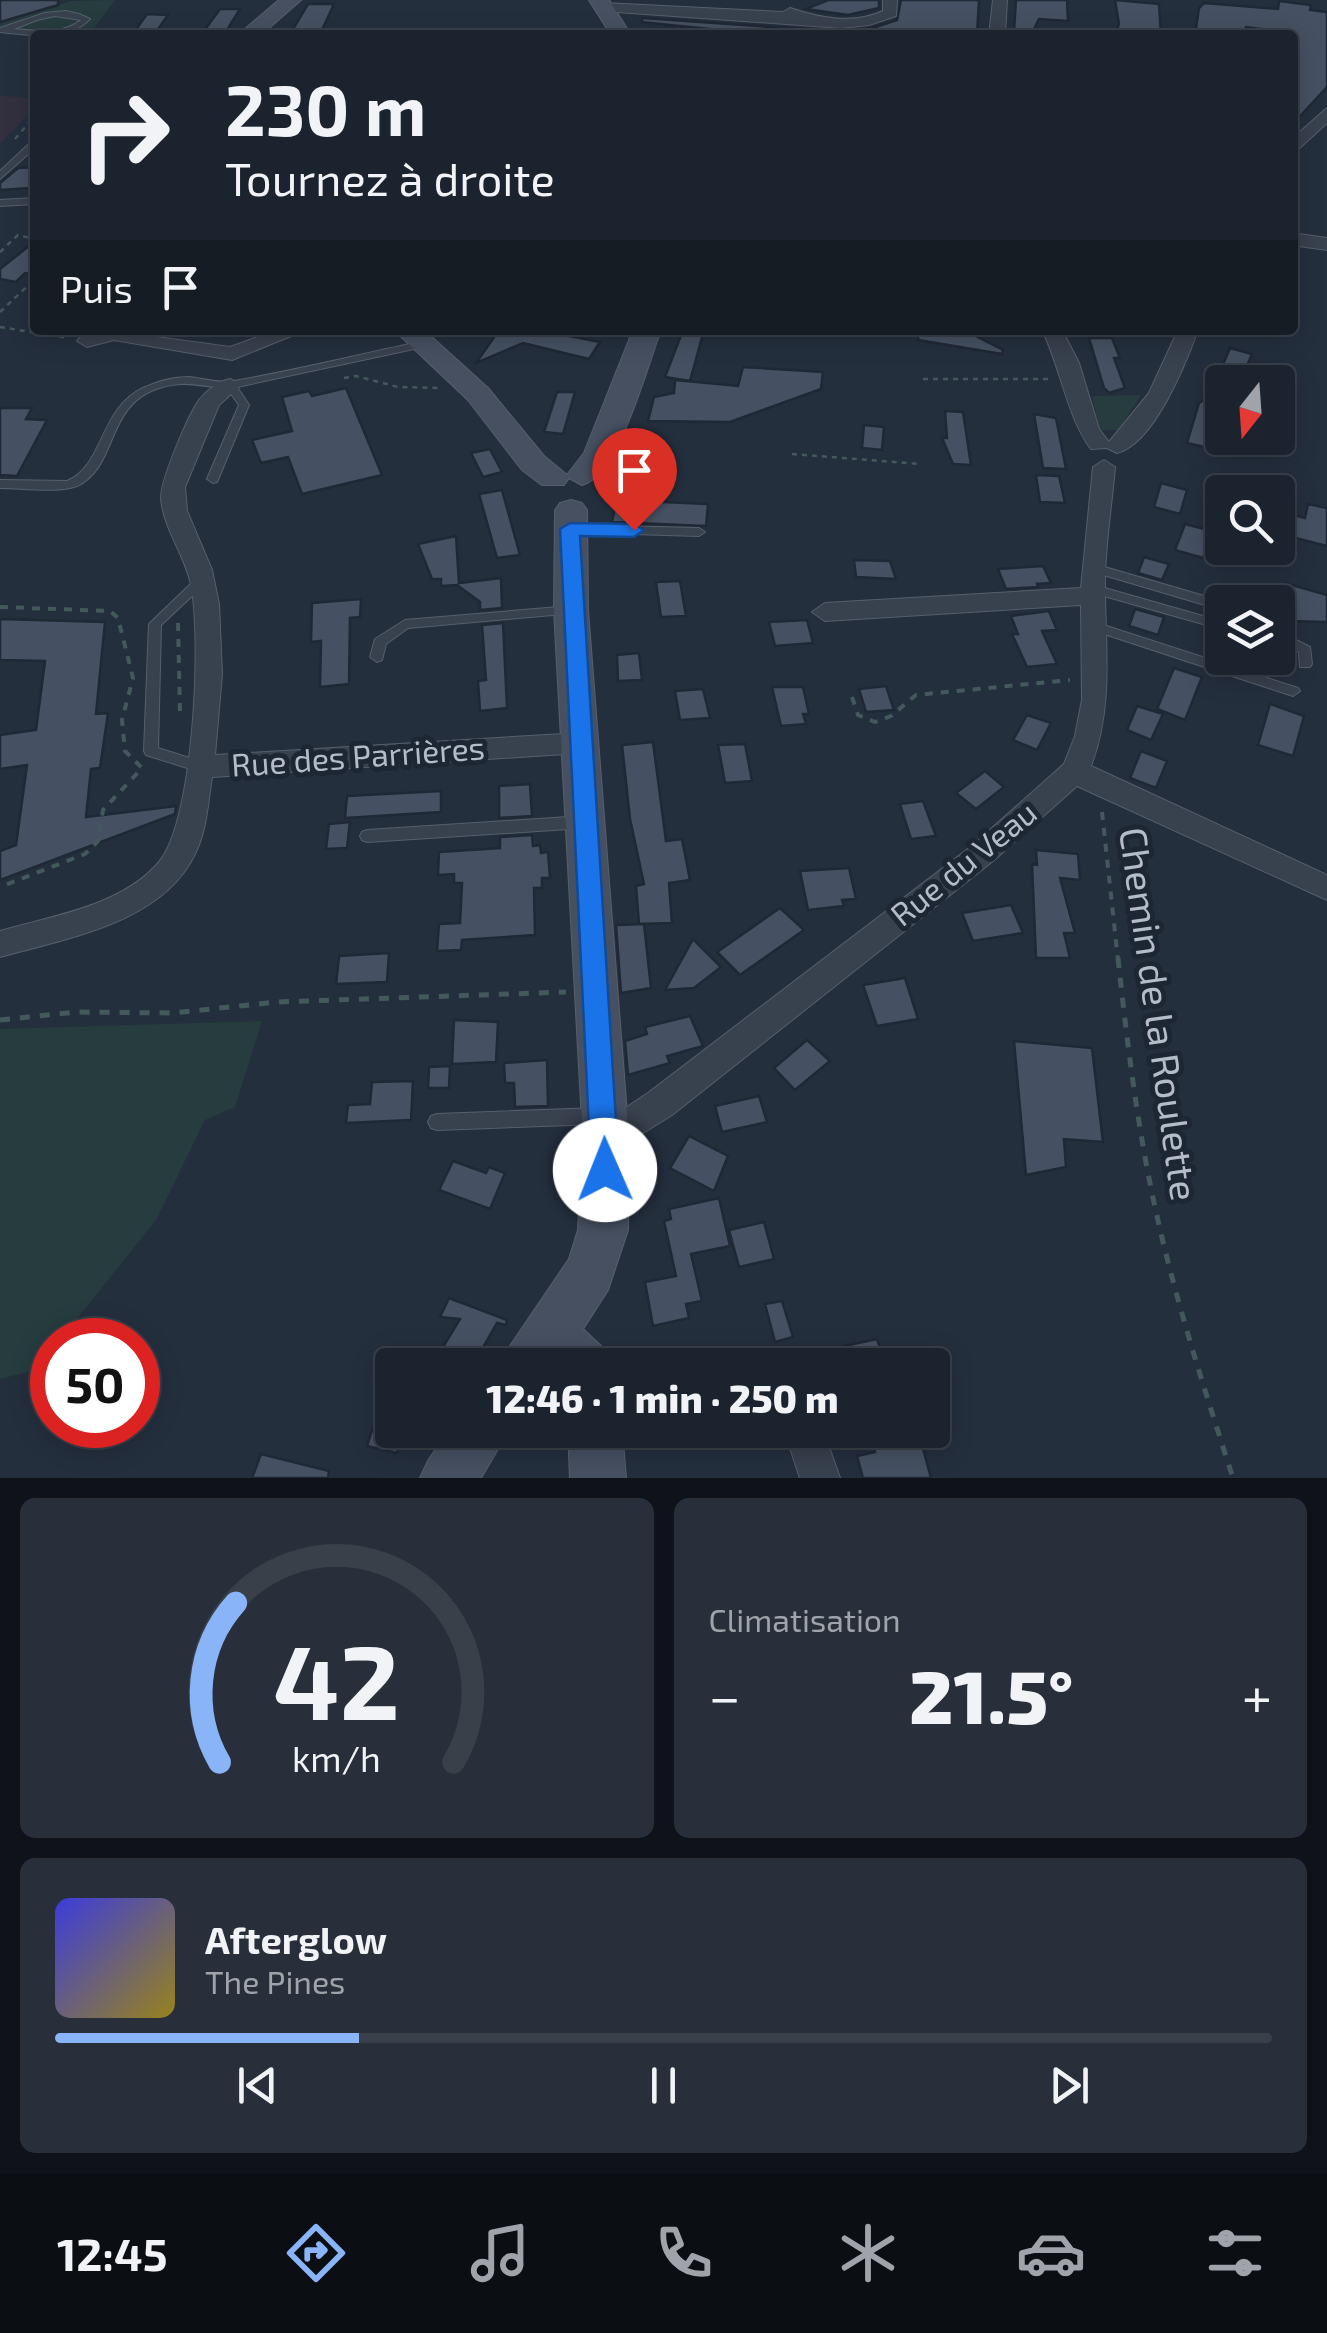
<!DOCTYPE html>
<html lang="fr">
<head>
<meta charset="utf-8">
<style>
  body { margin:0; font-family:"Exo 2",sans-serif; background:#282f3a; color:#f1f3f6; height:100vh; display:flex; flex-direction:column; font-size:38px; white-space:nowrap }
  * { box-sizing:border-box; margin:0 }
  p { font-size:32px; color:#a0a4aa }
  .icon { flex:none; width:55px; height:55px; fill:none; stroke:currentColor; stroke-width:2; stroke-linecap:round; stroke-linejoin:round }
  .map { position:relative; height:1478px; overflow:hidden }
  .side { display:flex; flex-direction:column; gap:20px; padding:20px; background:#0f1319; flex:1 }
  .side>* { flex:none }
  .top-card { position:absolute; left:30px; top:30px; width:1268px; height:305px; border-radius:10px; box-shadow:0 5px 25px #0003,0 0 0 2px #39404a; background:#1b232e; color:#f1f3f6; overflow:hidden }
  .needle { width:65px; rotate:197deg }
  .fabs { position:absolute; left:1205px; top:365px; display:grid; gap:20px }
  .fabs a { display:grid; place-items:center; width:90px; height:90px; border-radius:10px; background:#1b232e; box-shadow:0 5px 25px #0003,0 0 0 2px #39404a; font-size:50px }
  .speed { position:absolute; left:30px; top:1318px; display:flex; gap:20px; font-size:50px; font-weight:700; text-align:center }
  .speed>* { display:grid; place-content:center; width:130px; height:130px; border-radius:50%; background:#1b232e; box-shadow:0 5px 25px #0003,0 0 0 2px #39404a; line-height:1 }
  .speed .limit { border:15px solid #d22; background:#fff; color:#111 }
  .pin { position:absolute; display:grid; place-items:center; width:85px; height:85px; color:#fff; margin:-102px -42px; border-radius:50% 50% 50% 0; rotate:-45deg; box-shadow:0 0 10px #0007 }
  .pin .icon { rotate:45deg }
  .me { position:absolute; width:110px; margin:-55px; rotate:359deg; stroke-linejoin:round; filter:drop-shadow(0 0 8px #0008) }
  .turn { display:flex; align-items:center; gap:35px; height:210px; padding:0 30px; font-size:45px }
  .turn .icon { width:130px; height:130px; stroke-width:2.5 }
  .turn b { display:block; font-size:70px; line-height:85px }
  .then { display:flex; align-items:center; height:95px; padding:0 30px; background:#0003; gap:20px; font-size:38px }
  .big { font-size:75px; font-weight:800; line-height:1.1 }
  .side .card { flex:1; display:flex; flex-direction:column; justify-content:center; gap:15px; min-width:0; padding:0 35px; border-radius:15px; background:#282f3a }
  .side .dial { align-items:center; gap:0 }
  .dial svg { height:260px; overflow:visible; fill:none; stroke:#39404a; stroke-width:7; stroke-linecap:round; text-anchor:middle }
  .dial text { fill:#f1f3f6; stroke:none }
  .song { display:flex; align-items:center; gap:30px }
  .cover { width:120px; height:120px; border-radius:15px; background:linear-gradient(135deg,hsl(240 70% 55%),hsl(50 70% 35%)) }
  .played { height:10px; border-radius:5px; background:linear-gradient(90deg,#8ab4f8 25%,#39404a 25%) }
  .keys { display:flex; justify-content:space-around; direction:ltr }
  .heat { display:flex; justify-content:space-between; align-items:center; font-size:55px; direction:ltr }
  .side .tiles { flex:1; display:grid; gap:20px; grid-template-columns:1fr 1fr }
  .card:last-child { grid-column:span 2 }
  .trip { position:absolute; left:375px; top:1348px; width:575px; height:100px; border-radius:10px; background:#1b232e; box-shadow:0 5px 25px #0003,0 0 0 2px #39404a; font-weight:800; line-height:100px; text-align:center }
  .menu { display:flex; height:160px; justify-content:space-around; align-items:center; background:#0b0e12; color:#a0a4aa }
  .menu .icon { width:70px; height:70px }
  .menu .selected { color:#8ab4f8 }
  .menu b { font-size:45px; color:#f1f3f6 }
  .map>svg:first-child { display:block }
  .medical { fill:#32303f }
  .green { fill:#263c3f }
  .building { fill:#455162; stroke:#1f2835; stroke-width:2.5 }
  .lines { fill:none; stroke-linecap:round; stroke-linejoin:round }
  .service-casing { stroke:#565f6c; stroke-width:2 }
  .minor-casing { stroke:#565f6c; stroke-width:2 }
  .secondary-casing { stroke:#565f6c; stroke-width:2 }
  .path-far2 { stroke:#44595c; stroke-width:2.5; stroke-dasharray:5 5; stroke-linecap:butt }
  .path-far1 { stroke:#44595c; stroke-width:4; stroke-dasharray:8 8; stroke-linecap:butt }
  .path { stroke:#44595c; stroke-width:5; stroke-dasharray:10 10; stroke-linecap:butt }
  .service { fill:#38414e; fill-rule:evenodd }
  .minor { fill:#38414e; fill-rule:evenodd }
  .secondary { fill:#465061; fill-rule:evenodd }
  .route { fill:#1a73e8; stroke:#114b97; stroke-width:2.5 }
  .labels { text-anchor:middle; stroke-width:10; stroke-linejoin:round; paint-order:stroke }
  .street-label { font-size:32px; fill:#b4bcc9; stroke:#1d2633 }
  .near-street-label { font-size:38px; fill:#b4bcc9; stroke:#1d2633 }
</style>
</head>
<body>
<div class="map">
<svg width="1327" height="1478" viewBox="0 0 1327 1478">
  <rect width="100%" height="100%" fill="#242f3e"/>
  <!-- medical -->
  <polygon class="medical" points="0,96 35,98 35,108 0,143"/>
  <!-- green -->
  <g class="green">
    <polygon points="115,0 89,35 0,30 0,24 71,1"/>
    <polygon points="1141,395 1118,430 1100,430 1092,396"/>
    <polygon points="262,1021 235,1107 205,1120 156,1220 60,1340 52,1340 52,1353 43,1368 0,1379 0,1029"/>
  </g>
  <!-- building -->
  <g class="building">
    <polygon points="0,0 58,0 58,5 0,22"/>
    <polygon points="828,0 879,0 879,8 848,15 806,9"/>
    <polygon points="901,0 979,0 977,35 816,35 817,31 729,31 641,22 643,18 841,32 869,29 897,20"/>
    <polygon points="1016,0 1067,0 1068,21 1039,19 1032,33 1014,31"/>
    <polygon points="1115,0 1159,4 1161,35 1115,35 1119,24"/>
    <polygon points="1279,1 1311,5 1310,10 1327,12 1327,87 1292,125 1292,33 1246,27 1242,35 1195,35 1199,8 1204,3 1278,9"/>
    <polygon points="308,4 334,4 322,30 293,29"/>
    <polygon points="220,9 240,9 224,35 201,35"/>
    <polygon points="147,14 168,15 154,35 132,35"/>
    <polygon points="35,167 30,188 0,190 0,183 18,168"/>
    <polygon points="35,241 35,275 25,273 16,282 0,279 0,269"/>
    <polygon points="499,330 554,330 549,332 600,342 589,359 523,343 476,363"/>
    <polygon points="683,330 704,330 690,381 665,377"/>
    <polygon points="919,330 964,330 1003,350 1002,354 918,340"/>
    <polygon points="1089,338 1112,338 1120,358 1114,358 1125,388 1109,393 1104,388"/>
    <polygon points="1230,348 1252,354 1245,371 1222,366 1222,411 1213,449 1187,443 1199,403 1209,397"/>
    <polygon points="743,367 823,372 821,389 730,422 648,421 654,397 674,393 675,380 738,386"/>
    <polygon points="346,388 382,475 302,494 288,457 261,463 252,440 292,431 282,397 309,391 312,396"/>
    <polygon points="557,392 575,392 563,434 544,432"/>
    <polygon points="0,408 32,408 26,419 47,420 17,476 0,475"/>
    <polygon points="945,411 963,412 971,465 953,464 942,438 947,438"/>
    <polygon points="1034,414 1056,418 1066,469 1043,468"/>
    <polygon points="864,425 884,427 882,450 862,448"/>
    <polygon points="490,449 502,472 483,477 471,453"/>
    <polygon points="634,465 653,466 653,474 667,474 664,502 708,504 706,526 612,522 616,503 629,503"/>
    <polygon points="1036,475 1059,476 1065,503 1040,502"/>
    <polygon points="1161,483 1187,490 1180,514 1154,507"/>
    <polygon points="502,490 520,555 497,558 479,494"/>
    <polygon points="1308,504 1327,508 1327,546 1280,534 1286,513 1305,518"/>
    <polygon points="1185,524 1212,531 1203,558 1175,550"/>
    <polygon points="456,536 459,583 501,578 502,608 480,610 480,602 457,585 441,586 441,579 432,579 418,544"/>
    <polygon points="1144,557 1169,564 1162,580 1138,573"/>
    <polygon points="854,560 890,561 896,579 856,577"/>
    <polygon points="1043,566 1051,583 1037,584 1038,587 1006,589 998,569"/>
    <polygon points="680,581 686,616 661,617 656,582"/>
    <polygon points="1285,583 1327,595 1327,622 1288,621 1280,600"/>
    <polygon points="361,599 360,617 350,618 349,684 320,687 321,641 311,642 312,603"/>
    <polygon points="1135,609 1164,617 1158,635 1129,626"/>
    <polygon points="1049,611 1057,630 1042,631 1057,664 1027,667 1012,634 1018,634 1011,616"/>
    <polygon points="0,619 105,622 96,714 108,713 100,768 91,769 86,817 176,806 175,814 0,880 0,851 16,845 27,765 0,769 0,735 36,730 45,661 0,660"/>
    <polygon points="807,620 813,643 775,646 769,622"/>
    <polygon points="503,623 507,708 480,711 478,681 486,680 482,625"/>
    <polygon points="639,653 642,680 618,681 617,655"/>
    <polygon points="1174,668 1202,677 1185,720 1157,709"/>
    <polygon points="886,686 894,710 866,712 859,689"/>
    <polygon points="772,687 803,687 809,714 803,714 806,724 781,726"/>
    <polygon points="703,689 710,718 680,720 675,691"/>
    <polygon points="1270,704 1304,716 1293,756 1258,745"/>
    <polygon points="1137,706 1163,714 1151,740 1127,730"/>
    <polygon points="1027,715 1051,723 1037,750 1013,740"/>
    <polygon points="653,742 666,841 682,839 690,880 669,883 672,923 639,924 636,886 644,884 630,819 622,745"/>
    <polygon points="745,744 752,781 725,783 718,745"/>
    <polygon points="1141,751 1167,761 1156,788 1130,778"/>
    <polygon points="985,771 1004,787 976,809 956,793"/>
    <polygon points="530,784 532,816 499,818 499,786"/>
    <polygon points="441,791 441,812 345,818 347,796"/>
    <polygon points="923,801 936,836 911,839 900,804"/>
    <polygon points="350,822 347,848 326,849 329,824"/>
    <polygon points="532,835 533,846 540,845 541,853 548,852 550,878 542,878 542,888 534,888 535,935 462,940 461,950 437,951 439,924 460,923 462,883 454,883 454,874 438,875 439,852 500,848 500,837"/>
    <polygon points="1036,850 1078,854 1080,880 1060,878 1075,933 1064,933 1070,958 1036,958 1032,864 1037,865"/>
    <polygon points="849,868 856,899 842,900 844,906 808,910 800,871"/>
    <polygon points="1011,905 1023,933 973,941 962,913"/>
    <polygon points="780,908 804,930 740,975 717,952"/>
    <polygon points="644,924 651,988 621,993 616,925"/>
    <polygon points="693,939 721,967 694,988 665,990"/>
    <polygon points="389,953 387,982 336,984 339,956"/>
    <polygon points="905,978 918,1019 877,1026 863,985"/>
    <polygon points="690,1016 703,1046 667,1056 670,1063 628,1075 625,1041 647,1034 645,1027"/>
    <polygon points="454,1020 498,1022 496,1062 452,1064"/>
    <polygon points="807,1040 830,1061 795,1090 774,1068"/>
    <polygon points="1014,1041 1092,1048 1103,1142 1064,1139 1066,1167 1026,1175"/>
    <polygon points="547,1060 548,1106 515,1107 514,1083 505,1083 504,1063"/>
    <polygon points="450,1066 449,1088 428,1088 429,1067"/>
    <polygon points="413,1081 411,1120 346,1123 348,1105 370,1104 372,1082"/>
    <polygon points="759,1096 767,1122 722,1132 715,1106"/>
    <polygon points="689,1136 728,1156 714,1191 670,1168"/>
    <polygon points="453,1161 486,1173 489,1167 505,1173 490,1209 439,1190"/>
    <polygon points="719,1198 730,1246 691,1254 702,1301 686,1304 689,1318 653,1326 645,1282 676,1276 664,1221 671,1219 669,1209"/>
    <polygon points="764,1222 774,1259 739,1267 729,1230"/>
    <polygon points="449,1298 507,1320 506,1325 497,1323 473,1365 432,1365 460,1319 440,1317"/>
    <polygon points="782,1301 793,1337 775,1342 765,1304"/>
    <polygon points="877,1339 886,1365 840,1365 835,1348"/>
    <polygon points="373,1427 404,1430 397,1453 367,1446"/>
    <polygon points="869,1430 918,1430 931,1478 863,1478 857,1456 875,1452"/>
    <polygon points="261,1454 329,1471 328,1478 252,1478"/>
  </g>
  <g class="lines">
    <defs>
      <g id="service">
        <path d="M66,11L79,14L90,19C66,43 31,35 0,32V28L45,13ZM55,16L81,20C62,35 37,31 14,29L37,20Z"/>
        <polygon points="30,143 35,143 35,148 0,179 0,171"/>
        <polygon points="35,198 35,204 0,206 0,200"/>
        <path d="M424,341L429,344L428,346L237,387L249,405L217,482L213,483L207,479L239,405L227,388C212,388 196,383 181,384C101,390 123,465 77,486C59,493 20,488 0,488V480L67,481C104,466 99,409 143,388C156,382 173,377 188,377C203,378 218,384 234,381C298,370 361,354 424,341Z"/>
        <polygon points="570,525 699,528 705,532 699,536 566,532 564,529"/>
        <polygon points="1094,564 1225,602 1222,602 1222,610 1090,571 1088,568"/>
        <polygon points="202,576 206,577 208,580 206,583 161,625 158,748 205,763 207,767 205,771 200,772 146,755 144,751 149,624 198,577"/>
        <polygon points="1094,585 1210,618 1222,618 1222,626 1210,626 1090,592 1088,589"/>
        <polygon points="571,606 575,607 577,610 575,613 408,628 386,644 382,660 377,662 370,657 375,639 405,620"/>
        <polygon points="1094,622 1298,688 1300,691 1293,696 1089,629 1088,626"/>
        <polygon points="1278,631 1310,647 1312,664 1310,667 1300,667 1299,652 1278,640"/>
        <polygon points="584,816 589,818 591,822 589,826 584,828 367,842 362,840 360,836 362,832 367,830"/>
        <polygon points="598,1108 604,1110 607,1116 604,1122 598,1124 437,1130 431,1128 428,1122 431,1116 437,1114"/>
      </g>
      <g id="minor">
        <path d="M883,0H897L896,16L869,25L841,28L603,11L596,7L603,3L783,12L790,8C820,18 853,25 883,11Z"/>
        <polygon points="993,0 1007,0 1005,35 989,35"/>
        <polygon points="1327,108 1327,123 1292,155 1292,139"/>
        <polygon points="1292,233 1327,238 1327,250 1292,245"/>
        <polygon points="105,330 230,347 277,330 306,330 232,360 114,340 87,347 77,341 80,337"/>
        <path d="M1042,330H1062L1079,363L1099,429L1109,442L1149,393L1178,330H1198C1186,363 1154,444 1117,453L1107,448L1091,449C1067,417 1061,368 1042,330Z"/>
        <path d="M230,379L241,385L219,405L185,487L187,511L212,570L219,604L222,674L215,755L580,733L590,736L594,743L590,750L580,753L212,777C208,802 207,830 195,854C162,923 67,938 0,957V931C52,916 122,906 159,862C194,821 202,639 191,585C185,555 164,530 161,499C160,481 188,416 199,400C206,391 219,381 230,379Z"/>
        <path d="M1104,460L1115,467C1112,503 1106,539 1105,575C1104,641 1115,703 1091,766L1327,875V900L1077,786L993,861L672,1115L606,1156L594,1151L589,1140L594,1129L648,1093L973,845L1064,764L1075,736L1082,700L1081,605L825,621L812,612L825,603L1081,588L1093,467Z"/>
        <polygon points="789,1430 823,1430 840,1478 800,1478 786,1436"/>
      </g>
      <g id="secondary">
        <polygon points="279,0 301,0 261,35 238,35"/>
        <polygon points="589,0 609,0 631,35 611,35"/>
        <path d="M394,330H424L488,388L544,456L567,475L584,453L633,330H661C647,366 619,475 582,485L569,478L564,485H542L522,470L468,400Z"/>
        <polygon points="571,500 582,503 587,510 588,610 629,1140 628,1230 608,1290 583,1329 601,1346 608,1365 503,1365 510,1346 569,1259 578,1230 583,1140 554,610 555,510 560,503"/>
        <polygon points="449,1430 509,1430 481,1478 420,1478 429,1459"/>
        <polygon points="568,1430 622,1430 626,1478 570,1478"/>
      </g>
    </defs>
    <!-- service casing -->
    <use href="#service" class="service-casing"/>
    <!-- minor casing -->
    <use href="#minor" class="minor-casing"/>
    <!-- secondary casing -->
    <use href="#secondary" class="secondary-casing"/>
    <!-- path-far2 -->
    <g class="path-far2">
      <polyline points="15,139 35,116"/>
      <polyline points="0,252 18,235 35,239"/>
      <polyline points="0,312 35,279"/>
      <polyline points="0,327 69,338"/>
      <polyline points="344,378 356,376 398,387 438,388"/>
      <polyline points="923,379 1049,379"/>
      <polyline points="792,454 920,464"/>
    </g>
    <!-- path-far1 -->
    <g class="path-far1">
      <polyline points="0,607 110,611 118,618 133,678 122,720 125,751 142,768 103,810 98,841 85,854 0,887"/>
      <polyline points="178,623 180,713"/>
      <polyline points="852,697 858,715 875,722 891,716 916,695 1070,680"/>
      <polyline points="1102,812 1118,960"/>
    </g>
    <!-- path -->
    <g class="path">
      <path d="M1118,958C1127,1041 1137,1125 1155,1207C1175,1299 1204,1388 1233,1478"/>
      <polyline points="0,1020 76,1012 173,1013 277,1002 566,992"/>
    </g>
    <!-- service -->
    <use href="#service" class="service"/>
    <!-- minor -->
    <use href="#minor" class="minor"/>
    <!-- secondary -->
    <use href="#secondary" class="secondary"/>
  </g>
  <!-- route -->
  <polygon class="route" points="570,523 634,524 644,530 634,537 580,536 619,1170 615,1180 605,1184 595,1180 591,1170 560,529"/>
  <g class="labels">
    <!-- street labels -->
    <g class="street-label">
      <text transform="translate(358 757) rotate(-4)" y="11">Rue des Parrières</text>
      <text transform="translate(964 864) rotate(-39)" y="11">Rue du Veau</text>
    </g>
    <!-- near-street labels -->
    <g class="near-street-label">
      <text transform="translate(1158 1014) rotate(82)" y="13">Chemin de la Roulette</text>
    </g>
  </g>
</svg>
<div class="fabs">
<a><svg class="needle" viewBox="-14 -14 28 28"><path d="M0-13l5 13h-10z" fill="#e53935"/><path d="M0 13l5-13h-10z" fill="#a0a4aa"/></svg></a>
<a><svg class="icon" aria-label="search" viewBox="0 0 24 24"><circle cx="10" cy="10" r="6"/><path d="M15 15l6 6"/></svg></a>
<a><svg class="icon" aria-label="layers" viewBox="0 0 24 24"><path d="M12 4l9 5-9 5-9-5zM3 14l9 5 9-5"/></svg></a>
</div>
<div class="speed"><div class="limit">50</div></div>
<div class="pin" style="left:634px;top:530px;background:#d93025"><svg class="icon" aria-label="arrive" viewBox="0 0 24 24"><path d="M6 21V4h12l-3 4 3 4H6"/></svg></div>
<svg class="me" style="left:605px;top:1170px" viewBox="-20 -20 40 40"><circle r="19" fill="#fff"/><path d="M0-13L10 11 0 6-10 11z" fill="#1a73e8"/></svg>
<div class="trip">12:46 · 1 min · 250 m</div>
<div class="top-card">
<div class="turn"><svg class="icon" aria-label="right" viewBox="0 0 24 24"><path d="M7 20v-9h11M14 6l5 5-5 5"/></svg><div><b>230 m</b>Tournez à droite</div></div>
<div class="then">Puis<svg class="icon" aria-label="arrive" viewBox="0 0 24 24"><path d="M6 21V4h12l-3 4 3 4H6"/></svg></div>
</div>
</div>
<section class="side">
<div class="tiles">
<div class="card dial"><svg viewBox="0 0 100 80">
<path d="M14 69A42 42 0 1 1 86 69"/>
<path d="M14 69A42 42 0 0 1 19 20" stroke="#8ab4f8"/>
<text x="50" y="56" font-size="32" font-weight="700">42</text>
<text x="50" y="72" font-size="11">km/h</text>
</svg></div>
<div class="card"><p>Climatisation</p>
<div class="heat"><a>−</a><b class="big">21.5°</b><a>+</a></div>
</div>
<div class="card">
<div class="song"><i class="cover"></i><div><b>Afterglow</b><p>The Pines</p></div></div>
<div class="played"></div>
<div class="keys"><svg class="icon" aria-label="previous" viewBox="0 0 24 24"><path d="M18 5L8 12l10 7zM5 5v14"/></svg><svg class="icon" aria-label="pause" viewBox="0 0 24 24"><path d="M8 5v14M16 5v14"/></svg><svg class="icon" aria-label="next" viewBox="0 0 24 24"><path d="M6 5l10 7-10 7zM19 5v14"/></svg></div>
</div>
</div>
</section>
<nav class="menu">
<b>12:45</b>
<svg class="icon selected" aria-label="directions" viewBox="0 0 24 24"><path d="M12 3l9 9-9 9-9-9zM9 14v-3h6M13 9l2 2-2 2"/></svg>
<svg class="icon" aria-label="music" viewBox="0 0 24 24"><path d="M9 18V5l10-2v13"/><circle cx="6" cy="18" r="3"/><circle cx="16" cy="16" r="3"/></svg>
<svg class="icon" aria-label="phone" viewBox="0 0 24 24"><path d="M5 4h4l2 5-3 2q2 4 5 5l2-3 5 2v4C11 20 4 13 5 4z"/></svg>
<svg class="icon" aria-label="climate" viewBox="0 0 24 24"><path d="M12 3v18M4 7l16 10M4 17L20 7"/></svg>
<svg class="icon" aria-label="car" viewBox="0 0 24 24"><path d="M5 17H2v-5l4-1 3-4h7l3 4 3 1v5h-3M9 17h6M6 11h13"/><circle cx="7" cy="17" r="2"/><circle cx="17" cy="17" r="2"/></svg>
<svg class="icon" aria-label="filters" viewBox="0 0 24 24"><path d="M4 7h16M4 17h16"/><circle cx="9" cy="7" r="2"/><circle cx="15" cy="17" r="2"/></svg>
</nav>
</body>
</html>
